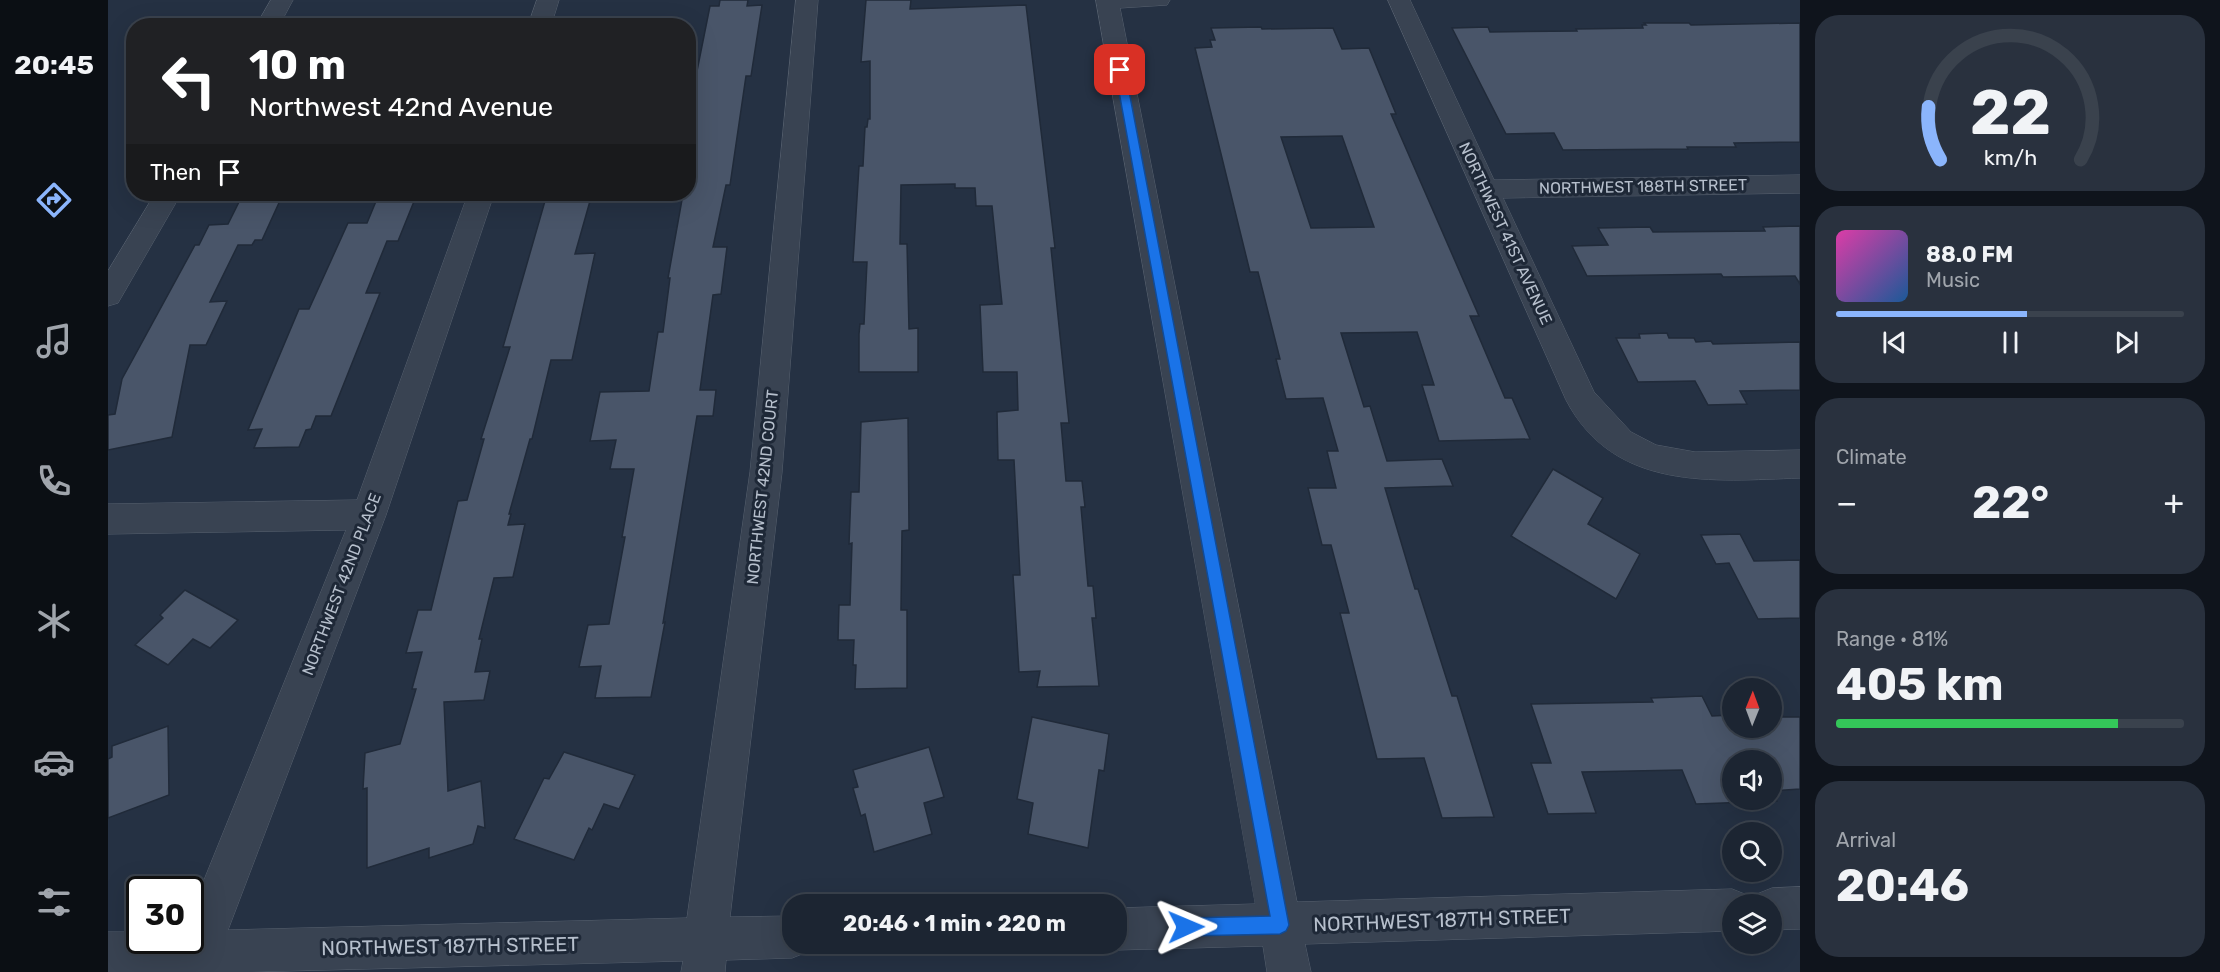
<!DOCTYPE html>
<html lang="en">
<head>
<meta charset="utf-8">
<style>
  body { margin:0; font-family:Rubik,sans-serif; background:#29313e; color:#f1f3f6; height:100vh; display:flex; flex-direction:column; font-size:22px; white-space:nowrap }
  * { box-sizing:border-box; margin:0 }
  p { font-size:20px; color:#a0a5ac }
  .icon { flex:none; width:33px; height:33px; fill:none; stroke:currentColor; stroke-width:2; stroke-linecap:round; stroke-linejoin:round }
  .map { position:relative; flex:1; overflow:hidden }
  .drawer { display:flex; flex-direction:column; gap:15px; padding:15px; background:#0f141c; width:420px }
  .drawer>* { flex:none }
  .guide { position:absolute; left:18px; top:18px; width:570px; height:183px; border-radius:24px; box-shadow:0 6px 24px #0002,0 0 0 2px #3a424d; background:#202124; color:#fff; overflow:hidden }
  .needle { width:39px; rotate:1deg }
  .buttons { position:absolute; left:1614px; top:678px; display:grid; gap:12px }
  .buttons a { display:grid; place-items:center; width:60px; height:60px; border-radius:50%; background:#1c2532; box-shadow:0 6px 24px #0002,0 0 0 2px #3a424d; font-size:30px }
  .speed { position:absolute; left:18px; top:876px; display:flex; gap:12px; font-size:30px; font-weight:700; text-align:center }
  .speed>* { display:grid; place-content:center; width:78px; height:78px; border-radius:50%; background:#1c2532; box-shadow:0 6px 24px #0002,0 0 0 2px #3a424d; line-height:1 }
  .speed .limit { border:3px solid #111; border-radius:9px; background:#fff; color:#111 }
  .pin { position:absolute; display:grid; place-items:center; width:51px; height:51px; color:#fff; margin:-26px; border-radius:12px; box-shadow:0 3px 9px #0006 }
  .me { position:absolute; width:66px; margin:-33px; rotate:89deg; stroke-linejoin:round; filter:drop-shadow(0 0 4px #0008) }
  .turn { display:flex; align-items:center; gap:21px; height:126px; padding:0 24px; font-size:27px }
  .turn .icon { width:78px; height:78px; stroke-width:2.5 }
  .turn b { display:block; font-size:42px; line-height:51px }
  .then { display:flex; align-items:center; height:57px; padding:0 24px; background:#0003; gap:12px; font-size:22px }
  .big { font-size:45px; font-weight:700; line-height:1.1 }
  .drawer .card { flex:1; display:flex; flex-direction:column; justify-content:center; gap:9px; min-width:0; padding:0 21px; border-radius:24px; background:#29313e }
  .drawer .dial { align-items:center; gap:0 }
  .dial svg { height:156px; overflow:visible; fill:none; stroke:#3a424d; stroke-width:7; stroke-linecap:round; text-anchor:middle }
  .dial text { fill:#f1f3f6; stroke:none }
  .song { display:flex; align-items:center; gap:18px }
  .cover { width:72px; height:72px; border-radius:9px; background:linear-gradient(135deg,hsl(320 70% 55%),hsl(210 70% 35%)) }
  .played { height:6px; border-radius:3px; background:linear-gradient(90deg,#8bb5fc 55%,#3a424d 55%) }
  .keys { display:flex; justify-content:space-around; direction:ltr }
  .heat { display:flex; justify-content:space-between; align-items:center; font-size:33px; direction:ltr }
  .charge { height:9px; border-radius:4px; background:linear-gradient(90deg,#34c759 81%,#3a424d 0) }
  .trip { position:absolute; left:674px; top:894px; width:345px; height:60px; border-radius:24px; background:#1c2532; box-shadow:0 6px 24px #0002,0 0 0 2px #3a424d; font-weight:700; line-height:60px; text-align:center }
  main { display:flex; flex:1; min-height:0 }
  .tabs { display:flex; flex-direction:column; width:108px; justify-content:space-around; align-items:center; background:#0b0f14; color:#a0a5ac }
  .tabs .icon { width:42px; height:42px }
  .tabs .active { color:#8bb5fc }
  .tabs b { font-size:27px; color:#f1f3f6 }
  .map>svg:first-child { display:block }
  .building { fill:#495569; stroke:#202a39; stroke-width:1.5; fill-rule:evenodd }
  .lines { fill:none; stroke-linecap:round; stroke-linejoin:round }
  .minor-casing { stroke:#57616f; stroke-width:1 }
  .minor { fill:#394352; fill-rule:evenodd }
  .route { fill:#1a73e8; stroke:#114b97; stroke-width:1.5 }
  .labels { text-anchor:middle; stroke-width:6; stroke-linejoin:round; paint-order:stroke }
  .street-label { font-size:16px; fill:#b6bfcc; stroke:#1e2837 }
  .near-street-label { font-size:20px; fill:#b6bfcc; stroke:#1e2837 }
</style>
</head>
<body>
<main>
<nav class="tabs">
<b>20:45</b>
<svg class="icon active" aria-label="directions" viewBox="0 0 24 24"><path d="M12 3l9 9-9 9-9-9zM9 14v-3h6M13 9l2 2-2 2"/></svg>
<svg class="icon" aria-label="music" viewBox="0 0 24 24"><path d="M9 18V5l10-2v13"/><circle cx="6" cy="18" r="3"/><circle cx="16" cy="16" r="3"/></svg>
<svg class="icon" aria-label="phone" viewBox="0 0 24 24"><path d="M5 4h4l2 5-3 2q2 4 5 5l2-3 5 2v4C11 20 4 13 5 4z"/></svg>
<svg class="icon" aria-label="climate" viewBox="0 0 24 24"><path d="M12 3v18M4 7l16 10M4 17L20 7"/></svg>
<svg class="icon" aria-label="car" viewBox="0 0 24 24"><path d="M5 17H2v-5l4-1 3-4h7l3 4 3 1v5h-3M9 17h6M6 11h13"/><circle cx="7" cy="17" r="2"/><circle cx="17" cy="17" r="2"/></svg>
<svg class="icon" aria-label="filters" viewBox="0 0 24 24"><path d="M4 7h16M4 17h16"/><circle cx="9" cy="7" r="2"/><circle cx="15" cy="17" r="2"/></svg>
</nav>
<div class="map">
<svg width="1692" height="972" viewBox="0 0 1692 972">
  <rect width="100%" height="100%" fill="#253143"/>
  <!-- building -->
  <g class="building">
    <polygon points="612,0 640,0 639,6 654,5 643,76 638,76 622,185 618,185 605,247 619,247 613,294 605,295 592,390 608,390 605,416 589,416 555,623 557,622 543,697 487,698 493,666 471,667 480,625 501,624 517,537 514,537 526,469 502,469 508,440 482,441 492,392 541,391 550,332 555,332 562,278 560,278 575,194 580,194 580,94 585,71 589,71 602,6 611,6"/>
    <polygon points="758,0 803,0 802,9 918,5 947,248 943,248 961,423 953,423 958,481 974,481 977,507 973,507 980,586 985,586 988,618 984,618 991,686 929,687 932,671 911,672 905,575 912,575 906,460 890,460 889,412 910,410 909,372 875,372 872,305 894,304 884,206 868,206 867,188 847,188 847,184 793,185 792,244 799,244 801,329 810,328 810,372 751,372 751,334 752,324 756,324 759,262 745,262 751,166 755,166 757,127 759,127 760,119 762,119 762,61 753,62"/>
    <polygon points="1536,23 1581,23 1583,25 1692,23 1692,142 1626,143 1628,147 1579,147 1580,149 1455,150 1446,133 1398,134 1344,28 1380,27 1382,32 1469,31 1468,29 1535,28 1534,25 1538,25"/>
    <path d="M1153,27L1154,29L1225,28L1234,49L1261,48L1288,114H1283L1371,316H1362L1397,398H1404L1422,439L1331,441L1314,385H1326L1309,332L1233,333L1256,407L1262,406L1279,461L1334,459L1345,486L1277,488L1307,589H1310L1344,696H1349L1386,817L1334,818L1316,758L1269,759L1232,613H1241L1223,545H1214L1200,488H1228L1219,451H1230L1215,398L1178,399L1168,359H1172L1150,272H1142L1087,48L1104,47L1102,40H1107L1103,28ZM1234,136L1266,227L1203,228L1173,137Z"/>
    <polygon points="135,194 175,194 154,240 147,240 144,245 130,245 102,302 119,301 98,345 82,345 64,437 0,450 0,415 7,414 14,379 87,245 91,245 101,225 120,224"/>
    <polygon points="271,194 309,194 290,241 279,241 258,293 272,293 223,416 208,416 203,429 198,430 191,447 146,448 154,429 140,430 191,309 201,309 240,223 259,223"/>
    <polygon points="439,194 484,194 467,254 487,253 464,360 443,360 424,439 422,439 401,514 403,514 400,525 417,524 405,577 386,578 371,639 374,639 367,672 382,671 376,700 336,702 340,791 373,781 377,828 370,826 365,844 321,858 321,848 259,868 259,788 255,789 257,753 292,744 308,689 304,689 314,652 298,653 310,610 323,610 350,501 359,500 376,439 373,439 402,347 395,347"/>
    <polygon points="1692,226 1692,284 1687,276 1615,277 1613,274 1479,276 1464,246 1500,245 1490,228 1542,227 1545,232 1657,231 1655,227"/>
    <polygon points="1559,333 1561,338 1586,338 1588,342 1603,341 1605,344 1692,342 1692,390 1632,391 1639,404 1600,405 1587,381 1530,382 1508,338 1532,338 1531,334"/>
    <polygon points="800,418 801,530 794,531 793,610 799,610 799,688 747,689 748,665 745,665 746,640 730,640 731,605 742,605 744,543 741,544 743,492 751,492 753,422"/>
    <polygon points="1445,469 1495,498 1480,524 1532,554 1508,599 1403,536"/>
    <polygon points="1632,534 1646,561 1692,560 1692,618 1650,619 1621,563 1608,564 1593,535"/>
    <polygon points="77,590 130,620 102,648 85,639 60,665 27,645 55,618 52,615"/>
    <polygon points="1594,696 1604,716 1624,715 1624,728 1664,728 1664,717 1692,717 1692,789 1664,791 1664,760 1624,760 1624,800 1664,800 1664,791 1669,801 1588,804 1574,770 1474,772 1488,813 1440,814 1423,763 1443,763 1423,704 1545,702 1543,698"/>
    <polygon points="924,717 1001,734 996,771 991,770 980,848 920,834 925,803 909,799"/>
    <polygon points="60,726 61,795 0,818 0,759 4,757 4,746"/>
    <polygon points="821,747 836,797 816,803 824,834 766,852 757,814 753,816 745,788 750,787 745,770"/>
    <polygon points="456,752 527,775 511,809 496,804 484,830 481,828 466,860 406,839 436,778 441,779"/>
  </g>
  <g class="lines">
    <defs>
      <g id="minor">
        <polygon points="163,0 185,0 171,26 148,26"/>
        <polygon points="429,0 451,0 443,26 420,26"/>
        <polygon points="688,0 710,0 674,472 622,917 684,916 684,944 703,944 699,952 684,958 618,960 617,972 573,972 575,961 140,972 0,972 0,932 32,932 32,940 82,940 82,917 96,880 238,530 0,534 0,504 249,500 360,194 386,194 278,515 120,930 579,918 642,472"/>
        <polygon points="988,0 1062,0 1059,5 1012,8 1189,902 1624,889 1639,895 1643,904 1624,904 1624,931 1197,944 1203,972 1159,972 1155,946 1008,950 993,944 1008,944 1008,908 1147,904"/>
        <path d="M1280,0H1302L1386,180L1692,175V193L1395,198L1486,392L1523,432L1548,445L1587,452L1692,450V478C1605,481 1506,492 1458,400Z"/>
        <polygon points="47,194 73,194 10,303 0,306 0,271"/>
        <polygon points="1692,887 1692,929 1664,930 1664,904 1645,904 1649,894 1664,888"/>
      </g>
    </defs>
    <!-- minor casing -->
    <use href="#minor" class="minor-casing"/>
    <!-- minor -->
    <use href="#minor" class="minor"/>
  </g>
  <!-- route -->
  <polygon class="route" points="1012,67 1017,70 1181,925 1178,931 1172,934 1078,936 1072,933 1070,927 1072,921 1078,918 1162,916 1007,70"/>
  <g class="labels">
    <!-- street labels -->
    <g class="street-label">
      <text transform="translate(1535 186) rotate(-1)" y="6">NORTHWEST 188TH STREET</text>
      <text transform="translate(1398 233) rotate(65)" y="6">NORTHWEST 41ST AVENUE</text>
      <text transform="translate(654 487) rotate(-84)" y="6">NORTHWEST 42ND COURT</text>
      <text transform="translate(233 584) rotate(-69)" y="6">NORTHWEST 42ND PLACE</text>
    </g>
    <!-- near-street labels -->
    <g class="near-street-label">
      <text transform="translate(1334 920) rotate(-2)" y="7">NORTHWEST 187TH STREET</text>
      <text transform="translate(342 946) rotate(-1)" y="7">NORTHWEST 187TH STREET</text>
    </g>
  </g>
</svg>
<div class="buttons">
<a><svg class="needle" viewBox="-14 -14 28 28"><path d="M0-13l5 13h-10z" fill="#e53935"/><path d="M0 13l5-13h-10z" fill="#a0a5ac"/></svg></a>
<a><svg class="icon" aria-label="sound" viewBox="0 0 24 24"><path d="M4 9h4l5-4v14l-5-4H4zM17 9q2 3 0 6"/></svg></a>
<a><svg class="icon" aria-label="search" viewBox="0 0 24 24"><circle cx="10" cy="10" r="6"/><path d="M15 15l6 6"/></svg></a>
<a><svg class="icon" aria-label="layers" viewBox="0 0 24 24"><path d="M12 4l9 5-9 5-9-5zM3 14l9 5 9-5"/></svg></a>
</div>
<div class="speed"><div class="limit">30</div></div>
<div class="pin" style="left:1012px;top:70px;background:#d93025"><svg class="icon" aria-label="arrive" viewBox="0 0 24 24"><path d="M6 21V4h12l-3 4 3 4H6"/></svg></div>
<svg class="me" style="left:1078px;top:927px" viewBox="-20 -20 40 40"><path d="M0-17L14 15 0 8-14 15z" fill="#1a73e8" stroke="#fff" stroke-width="4"/></svg>
<div class="trip">20:46 · 1 min · 220 m</div>
<div class="guide">
<div class="turn"><svg class="icon" aria-label="left" viewBox="0 0 24 24"><path d="M17 20v-9H6M10 6l-5 5 5 5"/></svg><div><b>10 m</b>Northwest 42nd Avenue</div></div>
<div class="then">Then<svg class="icon" aria-label="arrive" viewBox="0 0 24 24"><path d="M6 21V4h12l-3 4 3 4H6"/></svg></div>
</div>
</div>
<section class="drawer">
<div class="card dial"><svg viewBox="0 0 100 80">
<path d="M14 69A42 42 0 1 1 86 69"/>
<path d="M14 69A42 42 0 0 1 8 42" stroke="#8bb5fc"/>
<text x="50" y="56" font-size="32" font-weight="700">22</text>
<text x="50" y="72" font-size="11">km/h</text>
</svg></div>
<div class="card">
<div class="song"><i class="cover"></i><div><b>88.0 FM</b><p>Music</p></div></div>
<div class="played"></div>
<div class="keys"><svg class="icon" aria-label="previous" viewBox="0 0 24 24"><path d="M18 5L8 12l10 7zM5 5v14"/></svg><svg class="icon" aria-label="pause" viewBox="0 0 24 24"><path d="M8 5v14M16 5v14"/></svg><svg class="icon" aria-label="next" viewBox="0 0 24 24"><path d="M6 5l10 7-10 7zM19 5v14"/></svg></div>
</div>
<div class="card"><p>Climate</p>
<div class="heat"><a>−</a><b class="big">22°</b><a>+</a></div>
</div>
<div class="card"><p>Range · 81%</p><b class="big">405 km</b><div class="charge"></div></div>
<div class="card"><p>Arrival</p><b class="big">20:46</b></div>
</section>
</main>
</body>
</html>
